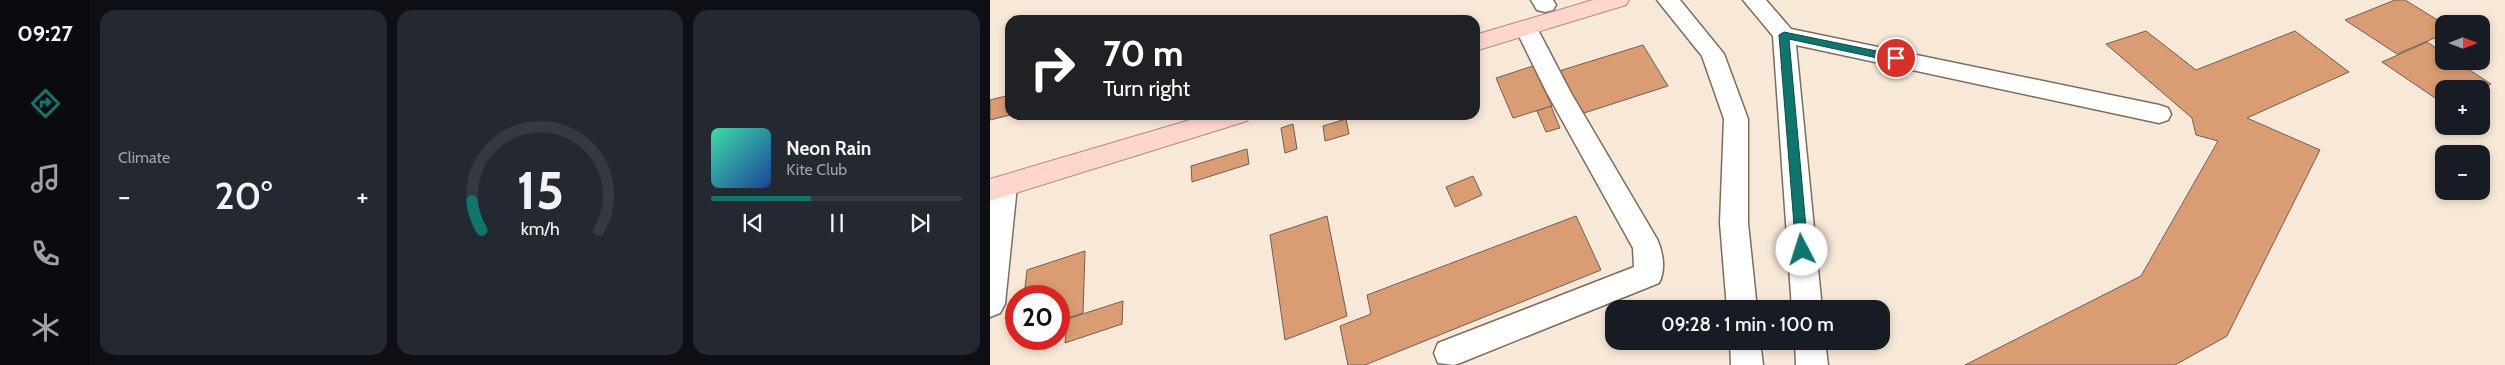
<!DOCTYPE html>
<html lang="en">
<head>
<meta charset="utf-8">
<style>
  body { margin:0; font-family:Cabin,sans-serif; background:#242831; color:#f1f3f6; height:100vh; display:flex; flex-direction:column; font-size:19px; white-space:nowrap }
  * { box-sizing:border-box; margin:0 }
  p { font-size:16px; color:#9ea1a6 }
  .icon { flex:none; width:28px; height:28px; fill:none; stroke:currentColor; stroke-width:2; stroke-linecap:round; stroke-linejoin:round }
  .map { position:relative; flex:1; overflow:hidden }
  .side { display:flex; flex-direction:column; gap:10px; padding:10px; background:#0d0f14; width:900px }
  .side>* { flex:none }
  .banner { position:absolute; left:15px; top:15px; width:475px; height:105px; border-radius:15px; box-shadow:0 2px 8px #0003; background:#202124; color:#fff; overflow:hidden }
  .needle { width:32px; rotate:90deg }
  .controls { position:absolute; left:1445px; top:15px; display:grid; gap:10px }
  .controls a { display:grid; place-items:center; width:55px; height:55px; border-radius:10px; background:#171b24; box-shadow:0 2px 8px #0003; font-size:25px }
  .speed { position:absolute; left:15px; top:285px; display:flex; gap:10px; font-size:25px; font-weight:700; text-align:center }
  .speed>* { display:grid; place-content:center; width:65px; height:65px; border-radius:50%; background:#171b24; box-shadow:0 2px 8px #0003; line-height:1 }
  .speed .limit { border:8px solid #d22; background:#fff; color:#111 }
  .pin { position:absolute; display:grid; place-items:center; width:42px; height:42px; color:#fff; margin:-21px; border:2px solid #fff; border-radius:50%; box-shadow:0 1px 5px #0007 }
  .me { position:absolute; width:55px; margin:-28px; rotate:355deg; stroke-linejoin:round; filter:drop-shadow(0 0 4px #0008) }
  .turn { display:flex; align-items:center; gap:18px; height:105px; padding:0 15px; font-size:22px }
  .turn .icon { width:65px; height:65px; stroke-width:2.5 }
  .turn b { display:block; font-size:35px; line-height:42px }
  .big { font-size:38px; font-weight:600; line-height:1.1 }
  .side .widget { flex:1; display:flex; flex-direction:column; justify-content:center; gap:8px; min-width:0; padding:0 18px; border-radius:15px; background:#242831 }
  .side .dial { align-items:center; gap:0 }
  .dial svg { height:130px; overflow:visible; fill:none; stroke:#363941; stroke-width:7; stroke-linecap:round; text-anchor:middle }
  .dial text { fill:#f1f3f6; stroke:none }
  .song { display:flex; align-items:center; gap:15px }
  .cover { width:60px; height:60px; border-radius:8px; background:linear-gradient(135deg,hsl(160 70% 55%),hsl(220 70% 35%)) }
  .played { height:5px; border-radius:2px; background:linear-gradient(90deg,#0f766e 40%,#363941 40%) }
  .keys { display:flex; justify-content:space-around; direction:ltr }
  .heat { display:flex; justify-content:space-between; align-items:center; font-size:28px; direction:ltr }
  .side .tiles { flex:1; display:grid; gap:10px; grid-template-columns:repeat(3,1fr) }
  .trip { position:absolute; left:615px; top:300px; width:285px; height:50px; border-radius:15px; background:#171b24; box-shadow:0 2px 8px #0003; font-weight:600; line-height:50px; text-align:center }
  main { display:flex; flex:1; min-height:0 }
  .dock { display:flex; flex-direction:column; width:90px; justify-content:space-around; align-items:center; background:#090b0e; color:#9ea1a6 }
  .dock .icon { width:35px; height:35px }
  .dock .current { color:#0f766e }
  .dock b { font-size:22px; color:#f1f3f6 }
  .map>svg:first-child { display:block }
  .building { fill:#da9d73; stroke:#715f54 }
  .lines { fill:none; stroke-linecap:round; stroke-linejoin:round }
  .minor-casing { stroke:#7b6e5e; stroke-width:3 }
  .major-casing { stroke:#b5877c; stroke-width:2 }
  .minor { fill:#fff; fill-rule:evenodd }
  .major { fill:#fed6ce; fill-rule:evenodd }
  .route { fill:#0f766e; stroke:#0a4d48 }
</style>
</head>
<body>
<main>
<nav class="dock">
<b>09:27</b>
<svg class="icon current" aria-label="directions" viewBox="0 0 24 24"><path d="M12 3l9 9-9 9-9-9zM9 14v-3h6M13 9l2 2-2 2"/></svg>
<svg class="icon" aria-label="music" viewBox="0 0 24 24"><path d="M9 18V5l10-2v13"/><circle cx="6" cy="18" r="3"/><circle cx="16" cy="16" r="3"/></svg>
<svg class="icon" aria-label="phone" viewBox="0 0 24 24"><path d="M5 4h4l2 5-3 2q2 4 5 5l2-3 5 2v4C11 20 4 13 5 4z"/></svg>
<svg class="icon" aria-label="climate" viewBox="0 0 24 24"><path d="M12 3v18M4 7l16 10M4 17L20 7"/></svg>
</nav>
<section class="side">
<div class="tiles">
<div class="widget"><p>Climate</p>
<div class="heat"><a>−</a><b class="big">20°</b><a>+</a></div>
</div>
<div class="widget dial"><svg viewBox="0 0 100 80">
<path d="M14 69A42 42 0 1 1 86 69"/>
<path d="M14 69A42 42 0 0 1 8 51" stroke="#0f766e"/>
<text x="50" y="56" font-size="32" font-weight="700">15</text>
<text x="50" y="72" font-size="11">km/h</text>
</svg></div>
<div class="widget">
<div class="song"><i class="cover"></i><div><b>Neon Rain</b><p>Kite Club</p></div></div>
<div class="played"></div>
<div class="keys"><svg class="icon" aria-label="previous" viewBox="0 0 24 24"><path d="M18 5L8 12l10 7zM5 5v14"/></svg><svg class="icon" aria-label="pause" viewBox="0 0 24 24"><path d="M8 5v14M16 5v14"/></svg><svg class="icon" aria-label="next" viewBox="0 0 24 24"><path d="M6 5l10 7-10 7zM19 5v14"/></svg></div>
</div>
</div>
</section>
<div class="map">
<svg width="1515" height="365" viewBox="0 0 1515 365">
  <rect width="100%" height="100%" fill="#f7e8d7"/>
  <!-- building -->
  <g class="building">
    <polygon points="1405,0 1415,0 1454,24 1454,34 1407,54 1355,20"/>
    <polygon points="1156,31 1206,70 1305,31 1359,72 1257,118 1330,150 1237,336 1185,365 975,365 1151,276 1228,141 1206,135 1202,118 1116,44"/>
    <polygon points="1437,42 1454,53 1454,61 1466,61 1501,84 1490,89 1454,89 1454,104 1392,62"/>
    <polygon points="653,45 678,86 591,114 569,71"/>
    <polygon points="543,66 562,106 523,118 506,78"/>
    <polygon points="20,95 20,115 0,120 0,100"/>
    <polygon points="561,106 570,128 556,132 547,111"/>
    <polygon points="356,119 359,134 335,141 333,126"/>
    <polygon points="303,124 307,149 295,153 291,128"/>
    <polygon points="257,149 259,164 202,182 201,166"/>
    <polygon points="483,176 492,195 465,207 456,187"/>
    <polygon points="337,216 357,316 295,340 280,235"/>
    <polygon points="586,216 611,270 375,365 358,365 350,326 381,314 377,295"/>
    <polygon points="95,251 93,313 69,321 69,296 34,296 37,270"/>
    <polygon points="133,301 132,324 75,343 77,319"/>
  </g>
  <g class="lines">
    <defs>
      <g id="minor">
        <polygon points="541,0 563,0 566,5 563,10 555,12 547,10"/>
        <polygon points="667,0 690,0 734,54 758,119 758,223 767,309 737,309 730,223 734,119 712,56"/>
        <polygon points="753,0 776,0 801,29 1169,105 1178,108 1181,114 1178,120 1169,123 806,45 832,309 802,309 783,36"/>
        <path d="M536,21L544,23L547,28L581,93L667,239C673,252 676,270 669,283L470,363L464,365L448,363L444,353L448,343L644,267L643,248L557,93L525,28L528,23Z"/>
        <polygon points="14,176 23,179 27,186 15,304 10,313 0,317 0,192 5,179"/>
        <polygon points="740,341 770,341 773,365 741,365"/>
        <polygon points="805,341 835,341 838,365 806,365"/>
      </g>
      <g id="major">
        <polygon points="603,0 639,0 636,5 485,51 485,35"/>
        <polygon points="217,115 261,115 257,121 0,201 0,179"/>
      </g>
    </defs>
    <!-- minor casing -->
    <use href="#minor" class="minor-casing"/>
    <!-- major casing -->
    <use href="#major" class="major-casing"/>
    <!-- minor -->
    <use href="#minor" class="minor"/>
    <!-- major -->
    <use href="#major" class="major"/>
  </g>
  <!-- route -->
  <polygon class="route" points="794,32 906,55 911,58 906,62 799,39 818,250 812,255 806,250 789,35"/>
</svg>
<div class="controls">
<a><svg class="needle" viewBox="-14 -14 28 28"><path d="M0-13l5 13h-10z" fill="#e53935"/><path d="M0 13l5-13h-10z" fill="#9ea1a6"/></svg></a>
<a>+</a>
<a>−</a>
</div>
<div class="speed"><div class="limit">20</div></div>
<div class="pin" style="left:906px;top:58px;background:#d93025"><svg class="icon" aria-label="arrive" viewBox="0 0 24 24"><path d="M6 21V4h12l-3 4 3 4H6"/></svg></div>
<svg class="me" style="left:812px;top:250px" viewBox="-20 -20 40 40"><circle r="19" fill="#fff"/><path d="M0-13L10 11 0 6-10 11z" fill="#0f766e"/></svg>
<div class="trip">09:28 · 1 min · 100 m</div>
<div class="banner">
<div class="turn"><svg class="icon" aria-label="right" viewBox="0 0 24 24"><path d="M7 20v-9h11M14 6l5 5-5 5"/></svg><div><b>70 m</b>Turn right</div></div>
</div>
</div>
</main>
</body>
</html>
